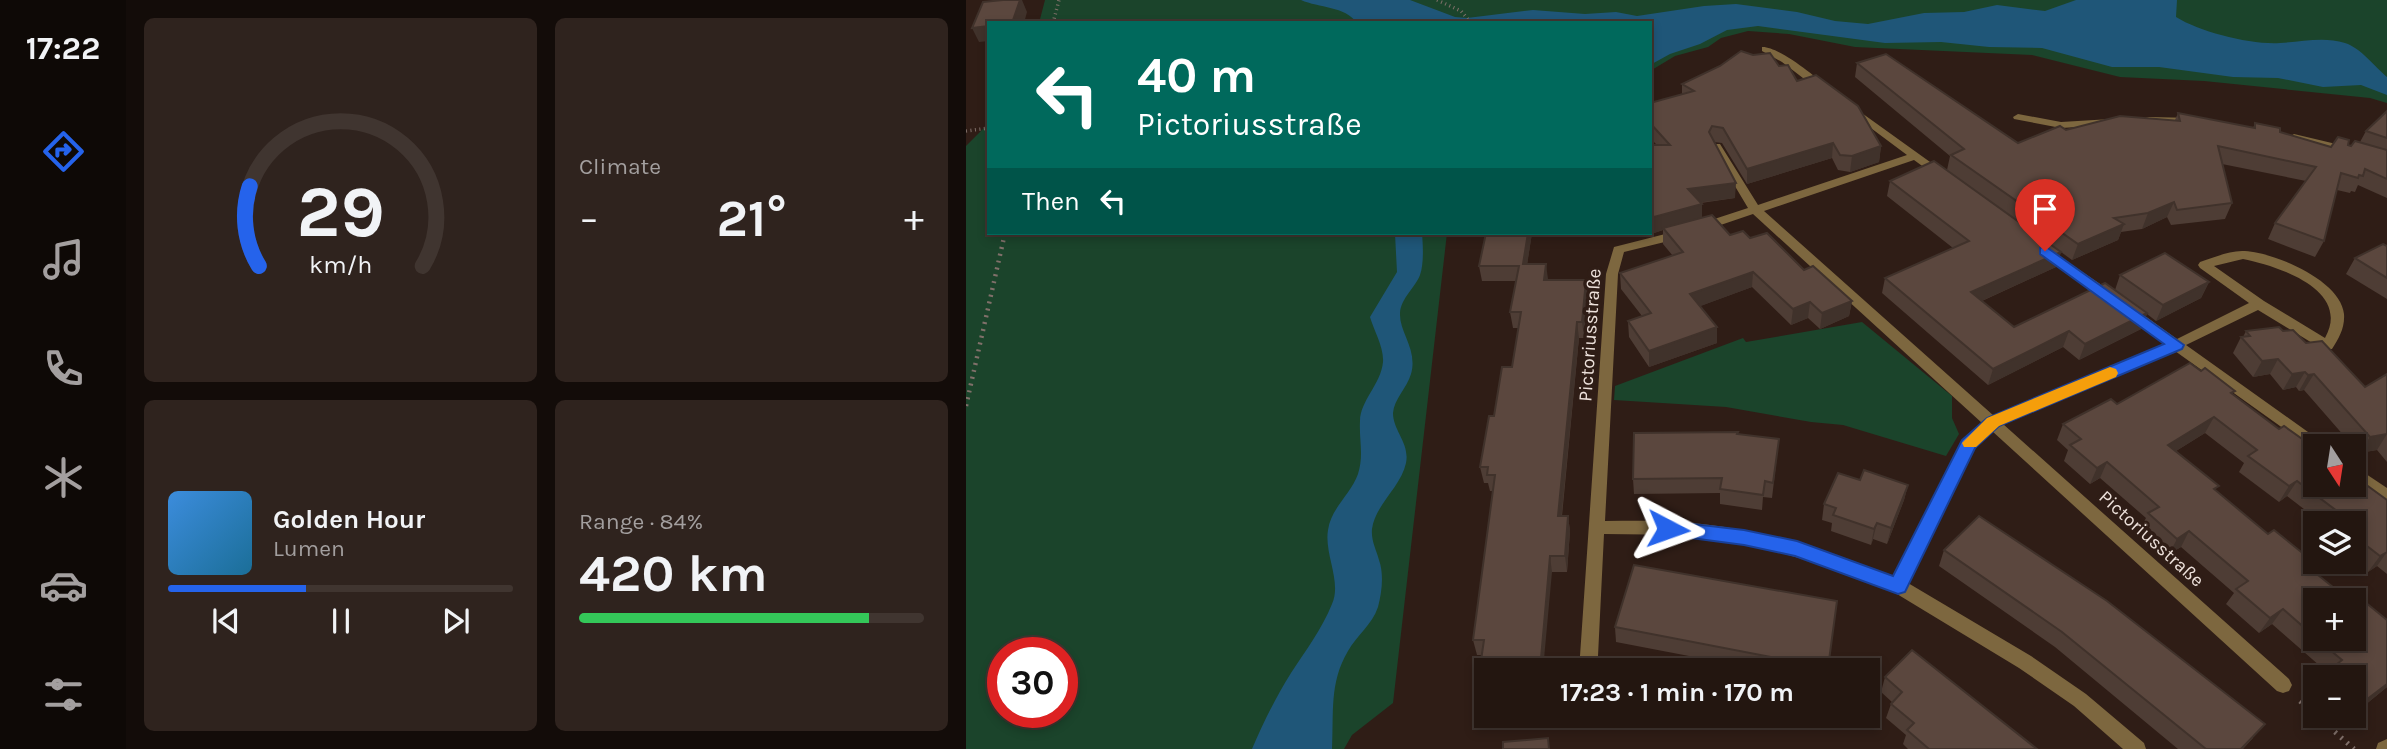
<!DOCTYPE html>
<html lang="en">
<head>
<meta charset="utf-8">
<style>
  body { margin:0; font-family:Karla,sans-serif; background:#2f231e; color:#f1f3f6; height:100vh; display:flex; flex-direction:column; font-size:26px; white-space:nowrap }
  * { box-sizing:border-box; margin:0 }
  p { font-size:23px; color:#a39f9f }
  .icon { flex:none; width:38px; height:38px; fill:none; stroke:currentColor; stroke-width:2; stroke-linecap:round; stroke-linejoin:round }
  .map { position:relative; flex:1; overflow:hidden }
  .sheet { display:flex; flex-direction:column; gap:18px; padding:18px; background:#130c09; width:840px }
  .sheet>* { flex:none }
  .guide { position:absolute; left:21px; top:21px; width:665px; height:214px; border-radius:0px; box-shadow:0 4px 10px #0003,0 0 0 2px #403530; background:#00695c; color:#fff; overflow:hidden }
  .needle { width:46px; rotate:168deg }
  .controls { position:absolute; left:1337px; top:434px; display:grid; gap:14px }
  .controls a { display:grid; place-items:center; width:63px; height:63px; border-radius:0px; background:#231610; box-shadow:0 4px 10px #0003,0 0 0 2px #403530; font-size:35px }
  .speed { position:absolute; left:21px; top:637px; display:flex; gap:14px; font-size:35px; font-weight:700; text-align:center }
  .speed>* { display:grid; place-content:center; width:91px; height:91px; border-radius:50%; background:#231610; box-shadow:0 4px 10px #0003,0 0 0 2px #403530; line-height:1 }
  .speed .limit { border:10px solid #d22; background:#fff; color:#111 }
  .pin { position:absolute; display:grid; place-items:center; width:60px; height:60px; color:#fff; margin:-72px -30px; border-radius:50% 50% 50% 0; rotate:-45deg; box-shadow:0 0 7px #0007 }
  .pin .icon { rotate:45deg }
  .me { position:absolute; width:77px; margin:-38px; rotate:94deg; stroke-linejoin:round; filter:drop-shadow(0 0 5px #0008) }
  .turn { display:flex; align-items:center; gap:24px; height:147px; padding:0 35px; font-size:32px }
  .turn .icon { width:91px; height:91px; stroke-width:2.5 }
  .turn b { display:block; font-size:49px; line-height:60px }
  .then { display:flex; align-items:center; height:66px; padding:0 35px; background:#0003; gap:14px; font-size:26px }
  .big { font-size:52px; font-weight:700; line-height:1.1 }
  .sheet .tile { flex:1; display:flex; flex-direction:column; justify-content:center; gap:10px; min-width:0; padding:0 24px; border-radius:10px; background:#2f231e }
  .sheet .dial { align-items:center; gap:0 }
  .dial svg { height:182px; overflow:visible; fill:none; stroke:#403530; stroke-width:7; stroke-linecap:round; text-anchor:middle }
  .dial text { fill:#f1f3f6; stroke:none }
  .song { display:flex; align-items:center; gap:21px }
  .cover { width:84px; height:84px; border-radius:10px; background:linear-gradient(135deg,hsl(210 70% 55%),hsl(200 70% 35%)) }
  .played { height:7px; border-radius:4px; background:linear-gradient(90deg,#2563eb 40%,#403530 40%) }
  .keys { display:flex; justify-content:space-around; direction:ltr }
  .heat { display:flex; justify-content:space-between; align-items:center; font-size:38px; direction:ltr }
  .charge { height:10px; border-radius:5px; background:linear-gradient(90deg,#34c759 84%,#403530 0) }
  .sheet .tiles { flex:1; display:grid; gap:18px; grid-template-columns:repeat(2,1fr) }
  .trip { position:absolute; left:508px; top:658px; width:406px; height:70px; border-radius:0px; background:#231610; box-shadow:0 4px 10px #0003,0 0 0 2px #403530; font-weight:700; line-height:70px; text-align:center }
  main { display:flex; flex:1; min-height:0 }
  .tab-bar { display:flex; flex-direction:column; width:126px; justify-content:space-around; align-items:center; background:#0e0906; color:#a39f9f }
  .tab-bar .icon { width:49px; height:49px }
  .tab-bar .on { color:#2563eb }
  .tab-bar b { font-size:32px; color:#f1f3f6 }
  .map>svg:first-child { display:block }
  .green { fill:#1b442b; fill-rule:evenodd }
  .water { fill:#1f5678 }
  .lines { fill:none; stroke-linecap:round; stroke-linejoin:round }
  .path-far2 { stroke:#80706a; stroke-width:3.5; stroke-dasharray:1 3.5; stroke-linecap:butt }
  .path-far1 { stroke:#80706a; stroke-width:4.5; stroke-dasharray:2 5; stroke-linecap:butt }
  .path { stroke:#80706a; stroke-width:5; stroke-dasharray:2 6; stroke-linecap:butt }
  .street { fill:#7d673f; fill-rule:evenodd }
  .wall { fill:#4e3d35 }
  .shaded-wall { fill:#40322b }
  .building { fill:#5b473e; stroke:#40322b; stroke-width:2 }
  .route { fill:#2563eb; stroke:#184099; stroke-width:2 }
  .slow { fill:#f59e0b }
  .labels { text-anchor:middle; stroke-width:7; stroke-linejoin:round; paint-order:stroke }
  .street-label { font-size:19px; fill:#ede1db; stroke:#2f1d16 }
</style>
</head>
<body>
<main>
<nav class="tab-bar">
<b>17:22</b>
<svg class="icon on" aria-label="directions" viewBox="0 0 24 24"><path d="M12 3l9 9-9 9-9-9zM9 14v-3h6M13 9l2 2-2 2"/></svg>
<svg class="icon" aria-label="music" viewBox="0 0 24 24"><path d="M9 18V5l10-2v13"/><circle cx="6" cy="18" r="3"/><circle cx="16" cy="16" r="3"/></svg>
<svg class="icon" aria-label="phone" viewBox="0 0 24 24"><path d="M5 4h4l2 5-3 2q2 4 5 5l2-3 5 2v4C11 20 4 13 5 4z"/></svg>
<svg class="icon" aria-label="climate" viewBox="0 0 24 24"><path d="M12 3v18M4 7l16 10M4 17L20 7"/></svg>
<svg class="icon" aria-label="car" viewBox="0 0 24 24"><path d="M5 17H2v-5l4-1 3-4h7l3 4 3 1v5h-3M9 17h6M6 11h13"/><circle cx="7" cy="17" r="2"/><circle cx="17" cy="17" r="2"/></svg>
<svg class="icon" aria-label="filters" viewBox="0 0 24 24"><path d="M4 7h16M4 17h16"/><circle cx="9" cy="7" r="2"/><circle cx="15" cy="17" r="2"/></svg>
</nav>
<section class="sheet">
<div class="tiles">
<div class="tile dial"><svg viewBox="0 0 100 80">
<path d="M14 69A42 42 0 1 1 86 69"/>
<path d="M14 69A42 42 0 0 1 10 34" stroke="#2563eb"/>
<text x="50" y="56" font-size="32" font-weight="700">29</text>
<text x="50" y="72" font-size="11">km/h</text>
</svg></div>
<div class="tile"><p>Climate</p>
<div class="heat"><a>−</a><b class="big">21°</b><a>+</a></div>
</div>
<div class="tile">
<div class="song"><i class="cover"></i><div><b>Golden Hour</b><p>Lumen</p></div></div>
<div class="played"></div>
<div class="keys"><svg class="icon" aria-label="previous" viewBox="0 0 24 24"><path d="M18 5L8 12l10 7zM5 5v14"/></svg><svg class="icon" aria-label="pause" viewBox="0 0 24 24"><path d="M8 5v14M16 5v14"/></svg><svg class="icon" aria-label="next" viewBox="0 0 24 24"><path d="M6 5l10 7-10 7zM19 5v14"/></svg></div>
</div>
<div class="tile"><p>Range · 84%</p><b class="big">420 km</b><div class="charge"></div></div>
</div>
</section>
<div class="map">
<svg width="1421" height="749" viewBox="0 0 1421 749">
  <rect width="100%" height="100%" fill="#2f1d16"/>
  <!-- green -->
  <g class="green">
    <polygon points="79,0 1421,0 1421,103 1404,98 1238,81 1154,77 1066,55 889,47 823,34 782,31 755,38 742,47 709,56 684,71 684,23 73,23"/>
    <path d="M23,123V233H481L427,703L386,735L378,749H0V146ZM37,653H96V712H37Z"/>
    <polygon points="896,322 986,396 986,418 993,434 980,456 877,425 845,422 760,407 648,400 649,386 777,338 780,342"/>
  </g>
  <!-- water -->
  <g class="water">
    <path d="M335,0H444L489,17L501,18L567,10L619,14L650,12L671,16L738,6L770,4L831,12L869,21L902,24L958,13L998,12L1031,5L1079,11L1110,0H1211L1210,17C1234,32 1285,45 1314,43C1336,42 1357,36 1379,43C1395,48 1409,67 1421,77V95L1395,85L1357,87L1312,78L1267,77L1193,67H1146L1076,48L1023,47L975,42L919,43L792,26L761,30L734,44L704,54L684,65V23H391C379,6 353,8 335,0Z"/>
    <path d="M456,233C457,245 458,264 454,275C449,288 435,298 434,313C433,333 452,349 445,374C441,388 428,399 427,413C427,431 444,443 440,463C435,487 409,505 406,529C405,541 410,549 413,560C418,574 416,592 412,607C406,625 391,635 382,651C363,683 368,713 366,749H286C297,723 310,697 325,673C340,650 356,629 366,604C376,582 358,554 362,530C365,508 385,494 392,474C398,455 393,441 394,421C394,401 415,384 417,362C418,347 408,331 404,317L431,272L429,234Z"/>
  </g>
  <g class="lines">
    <!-- path-far2 -->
    <g class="path-far2">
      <polyline points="471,0 495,11 505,23"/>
      <polyline points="87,23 93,0"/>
      <polyline points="0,131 23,128"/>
    </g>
    <!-- path-far1 -->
    <polyline class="path-far1" points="0,406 39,233"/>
    <!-- path -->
    <g class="path">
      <polyline points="1334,701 1349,714"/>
      <polyline points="1351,716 1388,749"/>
    </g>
    <!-- street -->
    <g class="street">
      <path d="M796,47C812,46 851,77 863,89L854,91L816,62L796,51Z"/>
      <path d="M886,106L978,172V176H970L948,160L798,211L1028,416L1200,344L1158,314L1156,311L1158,308H1168L1211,339L1283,303L1234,268L1232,265L1234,262C1247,258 1262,251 1276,251C1306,251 1375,280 1378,314C1379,328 1373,338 1366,349H1356L1292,310L1220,345L1356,442L1358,446H1349V451L1209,351L1037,424L1323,679L1326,685L1323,691L1317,693L1311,691L1026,431L1008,448L942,583L1065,656L1120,694L1178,743L1180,749H1157L1108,706L1053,668L926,591L855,564L778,543L724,535L638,534L632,656L629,662L623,664L617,662L614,656L640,274L648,247L715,230L721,234L719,237L658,252L652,274L639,521C668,521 697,520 725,523C796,529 863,551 928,577L997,440L1016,423L787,214L734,232L728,228L730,225L782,208L745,146L746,144H754L792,205L941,155L882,111V107ZM1277,259C1312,266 1386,290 1359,338L1298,301L1248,266Z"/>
      <polygon points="1052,114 1095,122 1145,119 1150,122 1145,125 1095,128 1048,119 1047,117"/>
      <polygon points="1183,117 1229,118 1234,121 1229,124 1179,122 1179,118"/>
      <polygon points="1328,134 1387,148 1389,150 1383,153 1324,139 1323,137"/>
      <polygon points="1078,246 1149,294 1150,297 1149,300 1139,300 1074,253 1072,250"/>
      <polygon points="1388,466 1421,488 1421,502 1388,480"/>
      <polygon points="1421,739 1421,749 1410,749 1412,743"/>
    </g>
  </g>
  <!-- wall -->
  <g class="wall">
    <polygon points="891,63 1052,143 1100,130 1209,120 1212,113 1287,128 1289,123 1314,132 1365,147 1382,145 1385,146 1394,142 1400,131 1421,111 1421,198 1392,185 1389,192 1385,191 1384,193 1371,190 1358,241 1349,257 1302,239 1309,223 1340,181 1256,164 1266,203 1259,219 1205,225 1201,217 1176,229 1155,232 1152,240 1106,260 1095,252 1090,267 1016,301 1048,327 1149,290 1154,275 1243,282 1235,298 1190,321 1181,314 1175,329 1113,360 1097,347 1022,385 916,293 919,278 987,248 921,196 924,181 981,170 984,156 889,77"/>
    <polygon points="813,66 831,81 915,146 913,162 884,172 872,170 866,158 781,184 756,143 748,142 769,198 735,203 736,204 736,217 764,235 784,238 838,270 886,301 883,316 854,329 842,318 825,325 786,287 734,306 751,327 751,343 683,367 663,337 662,321 676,316 655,289 654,273 707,256 697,244 697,230 688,233 684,228 684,145 691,145 684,138 684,103 716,94 716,84"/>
    <polygon points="520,233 566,233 561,264 582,280 620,280 622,296 618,338 613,338 596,516 602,516 604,531 601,572 586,572 520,670 520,695 516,695 512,681 516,655 511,655 507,640 527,491 524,491 522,483 518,483 514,467 528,416 546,367 552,328 547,328 544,312 550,281 516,281 513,266"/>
    <polygon points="1421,246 1421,299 1380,274 1389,258"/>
    <polygon points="1280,331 1317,331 1340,343 1399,387 1421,374 1421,462 1411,450 1393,453 1338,390 1333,391 1330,387 1317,390 1304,374 1287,377 1267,353 1275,337 1277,337"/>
    <polygon points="1267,395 1313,429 1421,500 1421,574 1411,566 1402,572 1388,561 1388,523 1356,523 1321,496 1313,502 1273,472 1278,463 1239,433 1210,451 1250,491 1340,565 1349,600 1349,639 1388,639 1392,607 1421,620 1421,687 1388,714 1388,677 1358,677 1362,673 1306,624 1293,633 1260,604 1268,593 1215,547 1203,554 1174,529 1180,518 1134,478 1124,484 1098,461 1102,450 1091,440 1097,424 1151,404"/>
    <polygon points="772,434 813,439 806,498 797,497 796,510 754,504 754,493 668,494 667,479"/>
    <polygon points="894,480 942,485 938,500 921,544 907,539 905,545 865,531 866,523 856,520 858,504"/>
    <polygon points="978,550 1287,738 1277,749 1212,749 1089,647 973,566"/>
    <polygon points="871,601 861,670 796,670 650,642 649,627"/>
    <polygon points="919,677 1071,749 942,749 937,744 940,735 920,718 925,704 926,702 915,692"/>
  </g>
  <!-- shaded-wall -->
  <g class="shaded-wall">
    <polygon points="54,0 56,0 61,12 58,23 46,23"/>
    <polygon points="23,26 23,41 13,42 6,28"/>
    <polygon points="867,143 866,158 781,184 781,169"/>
    <polygon points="915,146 913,162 884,172 886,156"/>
    <polygon points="770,183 769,198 722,204 722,189"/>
    <polygon points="1208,202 1201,217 1176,229 1182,213"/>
    <polygon points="736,204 736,220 697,228 697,230 688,233 688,217"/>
    <polygon points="1158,224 1152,240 1106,260 1112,244"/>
    <polygon points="562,233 566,233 559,279 557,264"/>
    <polygon points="1095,252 1090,267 1000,308 1005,292"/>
    <polygon points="580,264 582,279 578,280"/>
    <polygon points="787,272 786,287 724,310 724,294"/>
    <polygon points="620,280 622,296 618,338 616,322"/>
    <polygon points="1243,282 1235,298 1190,321 1197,305"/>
    <polygon points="886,301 883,316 854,329 856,313"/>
    <polygon points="844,302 842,318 825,325 827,309"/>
    <polygon points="1181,313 1175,329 1113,360 1119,344"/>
    <polygon points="611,322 613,338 594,531 592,516"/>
    <polygon points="751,327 751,343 683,367 683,351"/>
    <polygon points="1103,331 1097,347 1022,385 1027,369"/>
    <polygon points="1312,359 1304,374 1287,377 1296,361"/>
    <polygon points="1339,372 1330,387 1317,390 1326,374"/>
    <polygon points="1348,374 1338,390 1333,391 1342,375"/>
    <polygon points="1248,417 1239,433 1194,461 1202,445"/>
    <polygon points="1421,434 1411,450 1393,453 1404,437"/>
    <polygon points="1141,462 1134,478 1124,484 1131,468"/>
    <polygon points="1331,481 1321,496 1313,502 1323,486"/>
    <polygon points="942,485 938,500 921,544 925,528"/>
    <polygon points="602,516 604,531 601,572 599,556"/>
    <polygon points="911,523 907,539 905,545 908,529"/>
    <polygon points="1223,531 1215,547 1203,554 1211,539"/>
    <polygon points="1421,552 1411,566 1402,572 1414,556"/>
    <polygon points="584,556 586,572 577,670 574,670"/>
    <polygon points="1317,609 1306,624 1293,633 1304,618"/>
    <polygon points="1421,684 1421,687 1388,714 1400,700"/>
  </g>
  <!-- building -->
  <g class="building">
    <polygon points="37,0 54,0 46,23 23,23 23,26 6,28 17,2"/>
    <polygon points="775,51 787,55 804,53 813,66 822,65 831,81 850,75 892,106 915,146 886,156 874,155 867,143 781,169 757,128 746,126 743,132 770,183 722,189 736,204 688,217 684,213 684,145 704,145 684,123 684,103 728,91 716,84 754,66"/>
    <polygon points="920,54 1052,143 1094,126 1100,130 1154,116 1214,121 1212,113 1289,128 1289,123 1314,128 1314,132 1365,147 1372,137 1383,140 1382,145 1385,146 1389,141 1421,150 1421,179 1399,169 1397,176 1393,175 1392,178 1375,173 1358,241 1309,223 1350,167 1252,146 1266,203 1211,210 1208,202 1182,213 1148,218 1158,224 1112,244 985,155 998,149 891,63"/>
    <polygon points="1421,111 1421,138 1400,131"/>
    <polygon points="968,161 1095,252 1005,292 1048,327 1139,283 1181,313 1119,344 1103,331 1027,369 919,278 1003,241 924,181"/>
    <polygon points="746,215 764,235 777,231 784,238 801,233 838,270 847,266 886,301 856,313 844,302 827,309 787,272 724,294 751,327 683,351 662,321 685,313 654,273 717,252 697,228"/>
    <polygon points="520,233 562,233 557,264 580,264 578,280 620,280 616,322 611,322 592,516 602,516 599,556 584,556 574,670 520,670 520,681 512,681 518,640 507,640 529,475 521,475 522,467 514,467 523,416 528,416 536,367 546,367 555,312 544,312 553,266 513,266"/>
    <polygon points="1417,244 1421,246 1421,278 1389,258"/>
    <polygon points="1199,253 1243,282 1197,305 1154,275"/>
    <polygon points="1313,327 1317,331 1327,330 1340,343 1356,341 1399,387 1421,374 1421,434 1404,437 1348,374 1342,375 1339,372 1326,374 1312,359 1296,361 1275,337 1284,336 1280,331"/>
    <polygon points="1224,363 1235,371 1239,368 1269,391 1265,393 1313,429 1318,426 1349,448 1349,485 1388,485 1388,476 1421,500 1421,552 1414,556 1388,536 1388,523 1370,523 1379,517 1331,481 1323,486 1282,456 1291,450 1248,417 1202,445 1253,486 1248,489 1302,534 1308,530 1344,559 1337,563 1383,600 1349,600 1349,637 1317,609 1304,618 1270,589 1282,581 1223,531 1211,539 1182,513 1193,507 1141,462 1131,468 1104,445 1115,439 1097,424 1145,399 1151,404"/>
    <polygon points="772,432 771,434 813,439 807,483 799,481 797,495 754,489 756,478 667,479 668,433"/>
    <polygon points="898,470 942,485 925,528 911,523 908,529 867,515 870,508 858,504 872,473 894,480"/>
    <polygon points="1013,516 1141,601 1299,724 1275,749 1240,749 1096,632 978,550"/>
    <polygon points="668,565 871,601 862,668 649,627"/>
    <polygon points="1399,602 1421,620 1421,684 1400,700 1388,689 1388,677 1374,677 1365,669 1376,660 1351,639 1388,639 1388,604 1392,607"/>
    <polygon points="946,650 1071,749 963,749 941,730 948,723 925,704 936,692 919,677"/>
    <polygon points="582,738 583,749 537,749 537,742"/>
  </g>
  <!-- route -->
  <polygon class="route" points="1079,246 1218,345 1216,349 1033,426 1009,448 939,592 932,594 829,556 778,545 695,534 693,529 695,524 702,521 778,530 831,541 927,576 996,440 1021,418 1198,344 1074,254 1074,248"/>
  <!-- slow -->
  <polygon class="slow" points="1144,367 1150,369 1152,373 1150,377 1033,426 1010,447 998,447 996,443 1021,418"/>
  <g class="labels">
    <!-- street labels -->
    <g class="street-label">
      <text transform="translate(623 335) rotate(-86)" y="7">Pictoriusstraße</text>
      <text transform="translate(1186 538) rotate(42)" y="7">Pictoriusstraße</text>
    </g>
  </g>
</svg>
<div class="controls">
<a><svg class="needle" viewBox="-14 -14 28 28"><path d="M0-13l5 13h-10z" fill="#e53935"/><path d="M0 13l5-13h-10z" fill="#a39f9f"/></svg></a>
<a><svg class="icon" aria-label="layers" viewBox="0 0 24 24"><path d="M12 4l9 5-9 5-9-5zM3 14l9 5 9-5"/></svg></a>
<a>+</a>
<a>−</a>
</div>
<div class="speed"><div class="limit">30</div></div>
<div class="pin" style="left:1079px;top:251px;background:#d93025"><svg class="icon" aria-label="arrive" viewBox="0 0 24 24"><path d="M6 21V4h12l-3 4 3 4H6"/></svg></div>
<svg class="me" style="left:702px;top:529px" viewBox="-20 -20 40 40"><path d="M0-17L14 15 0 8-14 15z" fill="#2563eb" stroke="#fff" stroke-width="4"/></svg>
<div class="trip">17:23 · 1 min · 170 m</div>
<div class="guide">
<div class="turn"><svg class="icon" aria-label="left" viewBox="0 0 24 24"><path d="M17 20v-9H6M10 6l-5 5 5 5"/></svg><div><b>40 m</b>Pictoriusstraße</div></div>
<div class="then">Then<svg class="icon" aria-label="left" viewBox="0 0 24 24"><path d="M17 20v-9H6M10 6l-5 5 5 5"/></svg></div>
</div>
</div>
</main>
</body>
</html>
